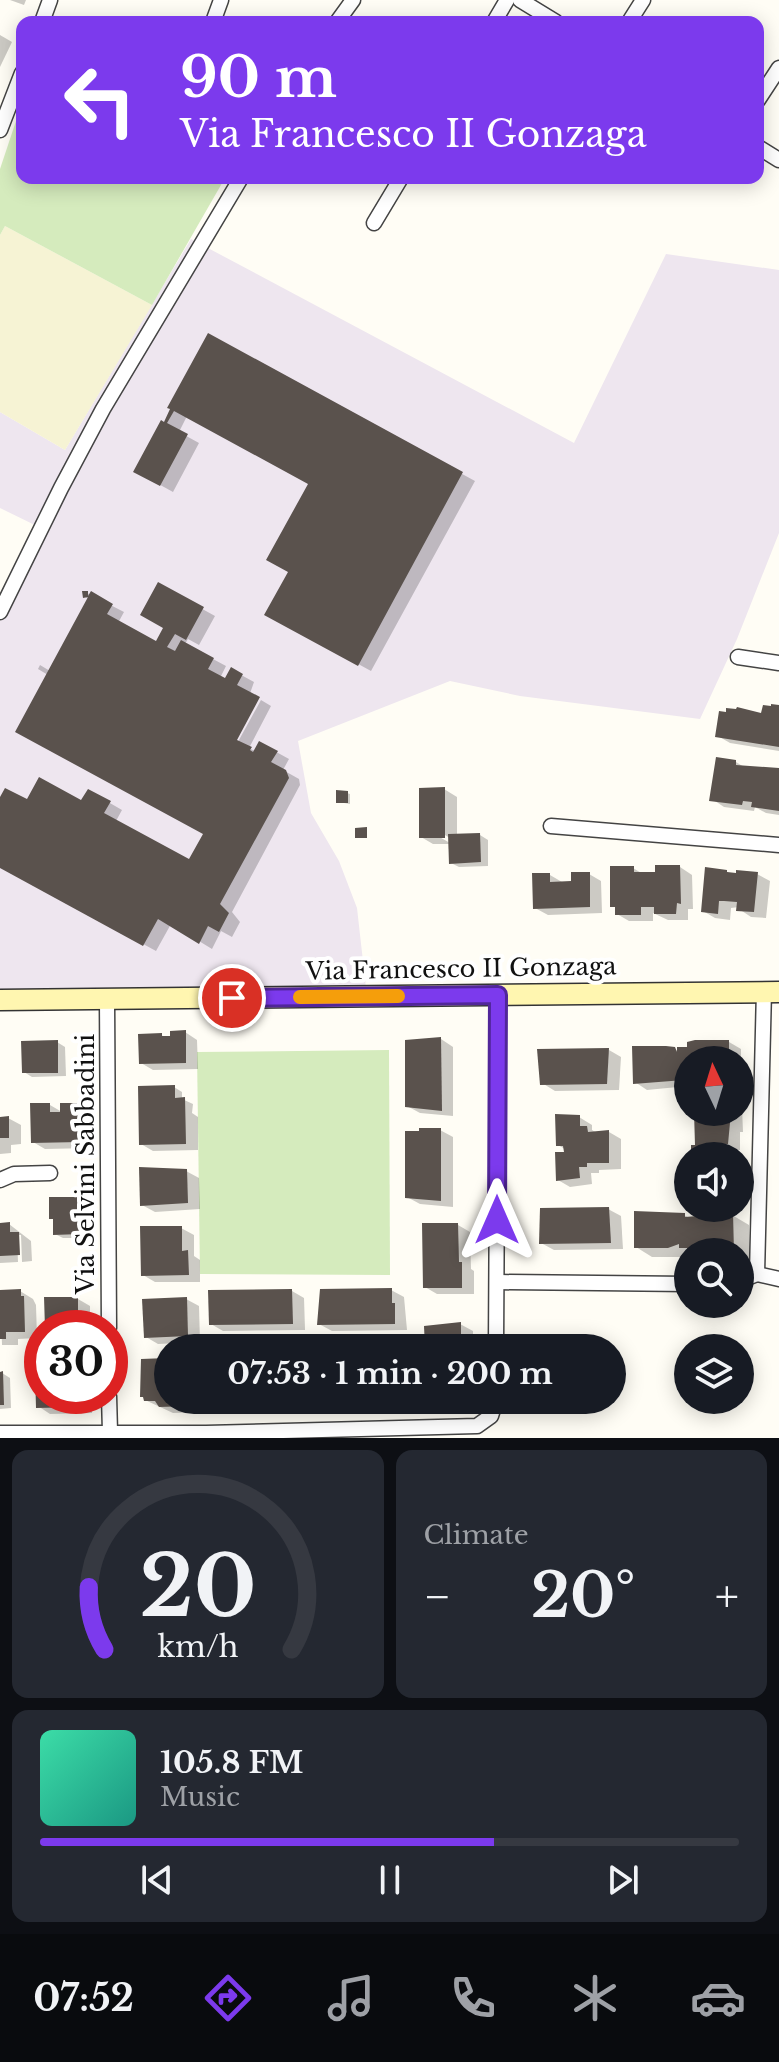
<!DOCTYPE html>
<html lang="en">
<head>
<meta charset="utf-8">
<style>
  body { margin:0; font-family:"Libre Baskerville",serif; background:#242831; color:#f1f3f6; height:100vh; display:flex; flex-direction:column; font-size:30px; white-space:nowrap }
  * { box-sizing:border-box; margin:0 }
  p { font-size:26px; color:#9ea1a6 }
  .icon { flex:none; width:44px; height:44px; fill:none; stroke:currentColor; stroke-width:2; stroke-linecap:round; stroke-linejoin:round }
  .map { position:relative; height:1438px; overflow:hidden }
  .side { display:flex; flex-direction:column; gap:12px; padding:12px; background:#0d0f14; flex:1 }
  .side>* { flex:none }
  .hud { position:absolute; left:16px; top:16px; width:748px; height:168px; border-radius:16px; box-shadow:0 4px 20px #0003; background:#7c3aed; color:#fff; overflow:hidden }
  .needle { width:52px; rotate:356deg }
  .tools { position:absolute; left:674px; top:1046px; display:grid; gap:16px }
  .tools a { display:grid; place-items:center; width:80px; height:80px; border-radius:50%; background:#171b24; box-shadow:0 4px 20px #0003; font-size:40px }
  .speed { position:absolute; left:24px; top:1310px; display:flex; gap:16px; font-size:40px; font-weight:700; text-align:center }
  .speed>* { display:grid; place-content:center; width:104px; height:104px; border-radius:50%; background:#171b24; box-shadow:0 4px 20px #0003; line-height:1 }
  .speed .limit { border:12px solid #d22; background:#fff; color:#111 }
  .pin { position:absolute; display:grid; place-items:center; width:68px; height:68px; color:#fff; margin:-34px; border:4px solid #fff; border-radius:50%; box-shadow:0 2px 8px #0007 }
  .me { position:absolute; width:88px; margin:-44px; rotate:0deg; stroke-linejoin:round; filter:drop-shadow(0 0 6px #0008) }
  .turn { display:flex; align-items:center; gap:28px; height:168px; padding:0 32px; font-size:36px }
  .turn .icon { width:104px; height:104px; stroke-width:2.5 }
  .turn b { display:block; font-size:56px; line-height:68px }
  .big { font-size:60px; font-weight:700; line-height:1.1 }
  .side .card { flex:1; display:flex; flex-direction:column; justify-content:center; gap:12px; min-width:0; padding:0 28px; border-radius:16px; background:#242831 }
  .side .dial { align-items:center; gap:0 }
  .dial svg { height:208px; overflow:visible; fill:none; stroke:#363941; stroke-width:7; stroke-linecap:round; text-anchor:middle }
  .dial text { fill:#f1f3f6; stroke:none }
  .song { display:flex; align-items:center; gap:24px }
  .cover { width:96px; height:96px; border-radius:12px; background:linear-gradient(135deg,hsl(160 70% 55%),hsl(170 70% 35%)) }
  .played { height:8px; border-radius:4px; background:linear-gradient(90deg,#7c3aed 65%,#363941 65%) }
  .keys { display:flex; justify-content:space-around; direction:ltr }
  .heat { display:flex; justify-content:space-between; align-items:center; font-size:44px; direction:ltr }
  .side .tiles { flex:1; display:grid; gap:12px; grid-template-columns:1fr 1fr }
  .card:last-child { grid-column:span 2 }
  .trip { position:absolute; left:154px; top:1334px; width:472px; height:80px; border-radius:40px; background:#171b24; box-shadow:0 4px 20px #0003; font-weight:700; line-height:80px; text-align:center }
  .tabs { display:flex; height:128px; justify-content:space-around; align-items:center; background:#090b0e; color:#9ea1a6 }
  .tabs .icon { width:56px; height:56px }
  .tabs .current { color:#7c3aed }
  .tabs b { font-size:36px; color:#f1f3f6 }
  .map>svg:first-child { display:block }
  .industrial { fill:#eee6ef }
  .farmland { fill:#f6f3d4 }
  .green { fill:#d5ebbd }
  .shadow { fill:#0003; fill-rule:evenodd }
  .building { fill:#5a524d }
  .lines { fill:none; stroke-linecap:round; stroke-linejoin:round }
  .street-casing { stroke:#444; stroke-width:17 }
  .secondary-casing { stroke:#333; stroke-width:23 }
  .street { stroke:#fff; stroke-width:14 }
  .secondary { stroke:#fff6b0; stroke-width:20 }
  .route-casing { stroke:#51269a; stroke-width:20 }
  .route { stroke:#7c3aed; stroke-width:14 }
  .slow { stroke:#f59e0b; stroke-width:14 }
  .labels { text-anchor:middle; stroke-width:8; stroke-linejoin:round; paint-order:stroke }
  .street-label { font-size:24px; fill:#111; stroke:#fff }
</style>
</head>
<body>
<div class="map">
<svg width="779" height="1438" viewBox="0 0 779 1438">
  <rect width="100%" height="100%" fill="#fffdf5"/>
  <!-- industrial -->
  <polygon class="industrial" points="191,239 574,443 666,254 779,270 779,533 737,639 700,719 520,696 450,681 298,741 311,813 339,861 357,908 366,988 0,990 0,621 45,530 0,508 0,412 65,450"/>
  <!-- farmland -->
  <polygon class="farmland" points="5,226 152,305 65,450 0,412 0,235"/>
  <!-- green -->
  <g class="green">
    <polygon points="16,121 22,123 22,178 225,178 152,305 5,226 0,235 0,169"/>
    <polygon points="389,1050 390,1275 200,1274 197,1052"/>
  </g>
  <!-- shadow -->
  <g class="shadow">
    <polygon points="10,0 26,0 24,5"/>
    <polygon points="0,35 12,42 0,67"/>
    <polygon points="209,336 475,481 371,671 267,614 290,572 311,484 187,416 179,432 199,443 173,492 135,471 165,424"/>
    <polygon points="159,585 215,616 199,645 188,639 185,644 226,666 220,678 226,681 232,670 254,682 231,748 234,749 261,700 271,706 249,748 255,751 260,743 289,759 283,770 299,779 300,785 232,912 240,922 232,937 221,931 212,949 171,924 156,951 0,866 0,801 82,803 89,791 122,810 116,821 190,862 206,833 48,675 38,669 40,665 50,671 89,599 85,597 87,593 124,612 118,623 157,644 166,627"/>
    <polygon points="779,708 779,751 730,743 718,736"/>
    <polygon points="736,762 744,767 779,770 779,815 766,813 755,807 754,811 724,807 712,799"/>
    <path d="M444,789L457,797V836L480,835L488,840V866L459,867L451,863L450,844H433L421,837ZM438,831L450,838V843L436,835Z"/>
    <polygon points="347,793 350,794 350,804 338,802"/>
    <polygon points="680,867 692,875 693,909 688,909 688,920 668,920 653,913 653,921 629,921 617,914 633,868 643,874 657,874"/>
    <polygon points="727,872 732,875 757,874 770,881 766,918 751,917 739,909 739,907 731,908 730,920 715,918 703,911"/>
    <polygon points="589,874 601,881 602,913 548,915 535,908 550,875 562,882 573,883"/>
    <polygon points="185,1032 197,1040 198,1069 153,1070 141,1063 161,1035 167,1038"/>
    <polygon points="441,1039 453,1047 453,1116 420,1113 407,1106"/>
    <polygon points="57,1042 65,1047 66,1076 32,1077 24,1072"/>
    <polygon points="729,1042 741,1049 741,1083 740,1060 688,1060 688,1086 647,1090 635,1082 674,1049 679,1052"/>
    <polygon points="609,1050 621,1057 619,1090 555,1091 542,1083"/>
    <polygon points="174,1087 182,1092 182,1099 193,1104 192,1113 198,1117 198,1150 153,1151 141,1144"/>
    <polygon points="50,1105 62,1112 79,1105 91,1112 92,1148 45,1149 33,1142"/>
    <polygon points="740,1106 742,1107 743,1132 740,1132 740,1150 732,1150 733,1156 693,1156 697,1147 696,1112 740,1112"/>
    <polygon points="579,1117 592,1125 592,1130 597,1133 609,1132 621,1139 621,1169 599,1170 599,1173 591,1173 592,1184 570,1187 558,1180 566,1154 565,1149 558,1145"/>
    <polygon points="8,1118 21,1125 21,1144 11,1145 11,1153 0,1154 0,1119"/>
    <polygon points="440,1130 453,1137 453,1207 420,1204 407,1197"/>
    <polygon points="186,1171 199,1178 200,1209 155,1212 142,1205"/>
    <polygon points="80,1199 88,1204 89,1238 63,1238 55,1234"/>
    <polygon points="608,1209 621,1216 623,1249 554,1250 541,1243"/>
    <polygon points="684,1215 691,1219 732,1215 749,1225 750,1262 740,1263 740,1252 688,1252 686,1257 652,1257 636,1247"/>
    <polygon points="9,1224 31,1241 32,1261 22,1262 21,1235 17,1235 18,1262 0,1263 0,1225"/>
    <polygon points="458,1225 470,1232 471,1269 474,1271 474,1294 437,1294 425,1287"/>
    <polygon points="181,1228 194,1235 194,1256 200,1260 200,1282 155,1282 143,1275"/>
    <polygon points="391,1290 404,1297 407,1330 332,1331 319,1324"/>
    <polygon points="20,1291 33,1299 36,1305 37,1338 18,1339 18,1345 2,1345 0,1292"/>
    <polygon points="292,1291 304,1298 305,1330 223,1331 211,1324"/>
    <polygon points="78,1299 90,1306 90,1328 47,1328"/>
    <polygon points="186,1299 199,1306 200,1342 158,1344 146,1337"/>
    <polygon points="460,1324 473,1331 473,1348 427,1348"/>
    <polygon points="168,1360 168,1400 201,1400 202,1412 173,1413 145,1400"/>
    <polygon points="42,1372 42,1396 92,1396 92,1413 50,1414 38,1406"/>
    <polygon points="2,1373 10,1378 11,1408 0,1409 0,1374"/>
    <polygon points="212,1400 281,1400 281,1409 225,1411 213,1404"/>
    <polygon points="345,1400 412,1400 412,1409 358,1410 345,1403"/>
  </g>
  <!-- building -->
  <g class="building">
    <polygon points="208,333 463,472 358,666 264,615 288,572 266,560 308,484 174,411 167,423 188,434 160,486 133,472 161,420 164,422 170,409 167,408"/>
    <polygon points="158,582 204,607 186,640 175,634 167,647 175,651 181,640 214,658 208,669 225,678 231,667 243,674 237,685 260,697 237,740 252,747 250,750 253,752 259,741 278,751 271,762 286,770 289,778 220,904 229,913 219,932 208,926 199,944 158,919 143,946 0,868 0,797 5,788 27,799 39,777 81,800 88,789 111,801 104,813 189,859 203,834 15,732 88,597 83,598 82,591 88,591 88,596 91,591 113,604 107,614 156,641 163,628 140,615"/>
    <polygon points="771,704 779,705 779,747 715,737 719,711 726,712 726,708 736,709 737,707 761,713 763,705 771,706"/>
    <polygon points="716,757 736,760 736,765 779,768 779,811 751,807 752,802 743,801 742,805 709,801"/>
    <polygon points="445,787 445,838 419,838 419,788"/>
    <polygon points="336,790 348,791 348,803 336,803"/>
    <polygon points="367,827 367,838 355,838 355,828"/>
    <polygon points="480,833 481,862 449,864 448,834"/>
    <polygon points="655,865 680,865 681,904 677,903 676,914 654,914 654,907 641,907 641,915 615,915 615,907 610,907 610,866 634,866 634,872 655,872"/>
    <polygon points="705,867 727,870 727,872 736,873 736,870 758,872 754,912 736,911 737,902 724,901 719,901 718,914 701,912"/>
    <polygon points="571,872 590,872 590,907 533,909 532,873 550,873 550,882 571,881"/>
    <polygon points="186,1030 186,1063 139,1064 138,1034 162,1033 162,1036 170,1036 170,1031"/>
    <polygon points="441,1037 442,1111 405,1107 405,1040"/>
    <polygon points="58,1040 58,1073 22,1073 21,1041"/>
    <polygon points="695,1040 729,1040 729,1060 688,1060 688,1075 684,1075 684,1080 633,1084 632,1046 666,1046 675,1047 677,1052 677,1047 687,1047 687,1042"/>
    <polygon points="609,1048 607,1084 540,1085 537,1049"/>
    <polygon points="175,1085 175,1098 185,1097 186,1144 139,1145 138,1086"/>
    <polygon points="30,1103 50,1103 50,1112 60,1112 60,1103 79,1103 80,1142 31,1143"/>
    <polygon points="694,1112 731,1112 728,1144 721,1144 723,1156 691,1156 691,1145 695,1145"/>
    <polygon points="555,1114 580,1115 580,1126 587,1126 588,1132 609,1130 609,1163 587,1163 587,1167 579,1167 580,1178 556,1181 555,1152 564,1152 563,1146 556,1146"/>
    <polygon points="9,1116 9,1138 0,1138 0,1117"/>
    <polygon points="419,1128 441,1128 441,1201 405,1198 405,1131 419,1131"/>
    <polygon points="139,1167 187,1169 188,1203 140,1206"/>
    <polygon points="49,1197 81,1197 81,1234 53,1235 53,1219 49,1219"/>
    <polygon points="609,1207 611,1243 539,1244 540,1208"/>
    <polygon points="634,1211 685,1213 685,1217 733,1213 734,1252 687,1252 687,1248 679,1248 679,1244 668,1248 634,1248"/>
    <polygon points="10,1222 10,1232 19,1232 20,1255 0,1256 0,1223"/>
    <polygon points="422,1223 458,1223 459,1262 462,1262 462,1288 423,1288"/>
    <polygon points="140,1226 182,1226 182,1251 188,1250 189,1275 141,1276"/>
    <polygon points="392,1288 392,1303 395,1303 395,1324 317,1325 320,1289"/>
    <polygon points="21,1289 21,1296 24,1296 25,1332 6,1332 6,1339 0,1339 0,1290"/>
    <polygon points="292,1289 293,1324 209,1325 208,1290"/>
    <polygon points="44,1297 78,1297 78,1328 45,1328"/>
    <polygon points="187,1297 188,1336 144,1338 142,1299"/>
    <polygon points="461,1322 461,1348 425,1348 424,1326"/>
    <polygon points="168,1358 168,1400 190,1400 190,1406 159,1407 155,1401 144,1401 143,1397 140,1397 141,1359"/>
    <polygon points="35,1370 42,1370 42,1396 80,1396 80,1407 36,1408"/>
    <polygon points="3,1371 4,1405 0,1405 0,1372"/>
    <polygon points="210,1400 269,1400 269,1403 211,1405"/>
    <polygon points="343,1400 400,1400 400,1403 343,1404"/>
  </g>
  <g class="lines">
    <defs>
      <g id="street">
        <polyline points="520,0 556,22"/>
        <polyline points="42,22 50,0"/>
        <polyline points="213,22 221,0"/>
        <polyline points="337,22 353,0"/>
        <polyline points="494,22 507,0"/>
        <polyline points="629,22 643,0"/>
        <polyline points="758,100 779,68"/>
        <polyline points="0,130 22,73"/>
        <polyline points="758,147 779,160"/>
        <polyline points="374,223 401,178"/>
        <polyline points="0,612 61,488 103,409 241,178"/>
        <polyline points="738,657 779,663"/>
        <polyline points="551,826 779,845"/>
        <polyline points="107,999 109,1328"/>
        <polyline points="0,1180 14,1174 50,1173"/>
        <polyline points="757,1274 764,990"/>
        <polyline points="757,1274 779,1279"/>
        <polyline points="740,1281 757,1274"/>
        <polyline points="497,1282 688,1284"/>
        <polyline points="496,1348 498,995"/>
        <polyline points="109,1396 110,1432"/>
        <polyline points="0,1433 206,1433 477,1426 491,1416 496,1400"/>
      </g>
      <polyline id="secondary" points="0,1000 779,992"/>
    </defs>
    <!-- street casing -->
    <use href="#street" class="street-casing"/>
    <!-- secondary casing -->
    <use href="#secondary" class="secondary-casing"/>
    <!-- street -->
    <use href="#street" class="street"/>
    <!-- secondary -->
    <use href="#secondary" class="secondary"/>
  </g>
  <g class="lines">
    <defs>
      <polyline id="route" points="232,998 498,995 497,1220"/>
    </defs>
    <!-- route casing -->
    <use href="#route" class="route-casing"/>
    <!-- route -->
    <use href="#route" class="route"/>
    <!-- slow -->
    <polyline class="slow" points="300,997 398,996"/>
  </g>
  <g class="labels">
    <!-- street labels -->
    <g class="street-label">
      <text transform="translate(461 969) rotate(-1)" y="8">Via Francesco II Gonzaga</text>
      <text transform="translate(86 1164) rotate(-90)" y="8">Via Selvini Sabbadini</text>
    </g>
  </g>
</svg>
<div class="tools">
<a><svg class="needle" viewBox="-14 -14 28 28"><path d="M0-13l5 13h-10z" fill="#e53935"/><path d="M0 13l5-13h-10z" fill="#9ea1a6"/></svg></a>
<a><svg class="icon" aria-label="sound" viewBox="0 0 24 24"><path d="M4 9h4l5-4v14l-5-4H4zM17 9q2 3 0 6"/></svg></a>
<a><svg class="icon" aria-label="search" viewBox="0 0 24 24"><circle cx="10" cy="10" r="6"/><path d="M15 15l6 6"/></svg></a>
<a><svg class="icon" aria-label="layers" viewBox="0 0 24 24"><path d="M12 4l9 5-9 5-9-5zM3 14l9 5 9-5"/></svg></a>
</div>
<div class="speed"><div class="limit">30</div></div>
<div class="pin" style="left:232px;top:998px;background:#d93025"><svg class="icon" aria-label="arrive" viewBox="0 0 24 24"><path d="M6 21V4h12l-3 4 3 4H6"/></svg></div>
<svg class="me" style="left:497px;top:1220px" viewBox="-20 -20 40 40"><path d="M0-17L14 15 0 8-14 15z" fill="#7c3aed" stroke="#fff" stroke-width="4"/></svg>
<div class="trip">07:53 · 1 min · 200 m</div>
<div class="hud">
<div class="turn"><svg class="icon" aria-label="left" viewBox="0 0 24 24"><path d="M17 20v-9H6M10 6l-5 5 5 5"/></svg><div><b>90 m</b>Via Francesco II Gonzaga</div></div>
</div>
</div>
<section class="side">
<div class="tiles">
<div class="card dial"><svg viewBox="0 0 100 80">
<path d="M14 69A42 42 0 1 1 86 69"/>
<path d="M14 69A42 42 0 0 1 8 45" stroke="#7c3aed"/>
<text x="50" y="56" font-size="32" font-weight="700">20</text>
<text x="50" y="72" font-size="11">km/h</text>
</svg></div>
<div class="card"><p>Climate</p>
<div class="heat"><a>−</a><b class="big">20°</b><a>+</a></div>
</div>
<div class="card">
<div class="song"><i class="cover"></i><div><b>105.8 FM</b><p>Music</p></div></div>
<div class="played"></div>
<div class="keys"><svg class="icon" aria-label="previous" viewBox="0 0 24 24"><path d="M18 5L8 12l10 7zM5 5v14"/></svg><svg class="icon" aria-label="pause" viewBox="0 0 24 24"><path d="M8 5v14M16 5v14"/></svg><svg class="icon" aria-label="next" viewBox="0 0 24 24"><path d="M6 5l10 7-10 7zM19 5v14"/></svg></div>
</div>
</div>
</section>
<nav class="tabs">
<b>07:52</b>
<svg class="icon current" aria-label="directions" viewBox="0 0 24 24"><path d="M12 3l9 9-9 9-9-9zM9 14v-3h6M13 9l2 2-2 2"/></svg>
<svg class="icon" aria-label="music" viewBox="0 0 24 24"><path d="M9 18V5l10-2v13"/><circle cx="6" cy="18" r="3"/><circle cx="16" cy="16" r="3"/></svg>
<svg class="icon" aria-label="phone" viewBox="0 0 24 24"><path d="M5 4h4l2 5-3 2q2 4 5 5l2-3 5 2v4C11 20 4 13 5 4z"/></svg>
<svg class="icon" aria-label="climate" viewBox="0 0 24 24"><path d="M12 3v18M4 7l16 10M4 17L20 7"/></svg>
<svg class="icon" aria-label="car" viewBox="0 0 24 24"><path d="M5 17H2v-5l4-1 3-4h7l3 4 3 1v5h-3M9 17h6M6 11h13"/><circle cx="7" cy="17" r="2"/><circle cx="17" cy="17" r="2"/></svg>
</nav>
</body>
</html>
